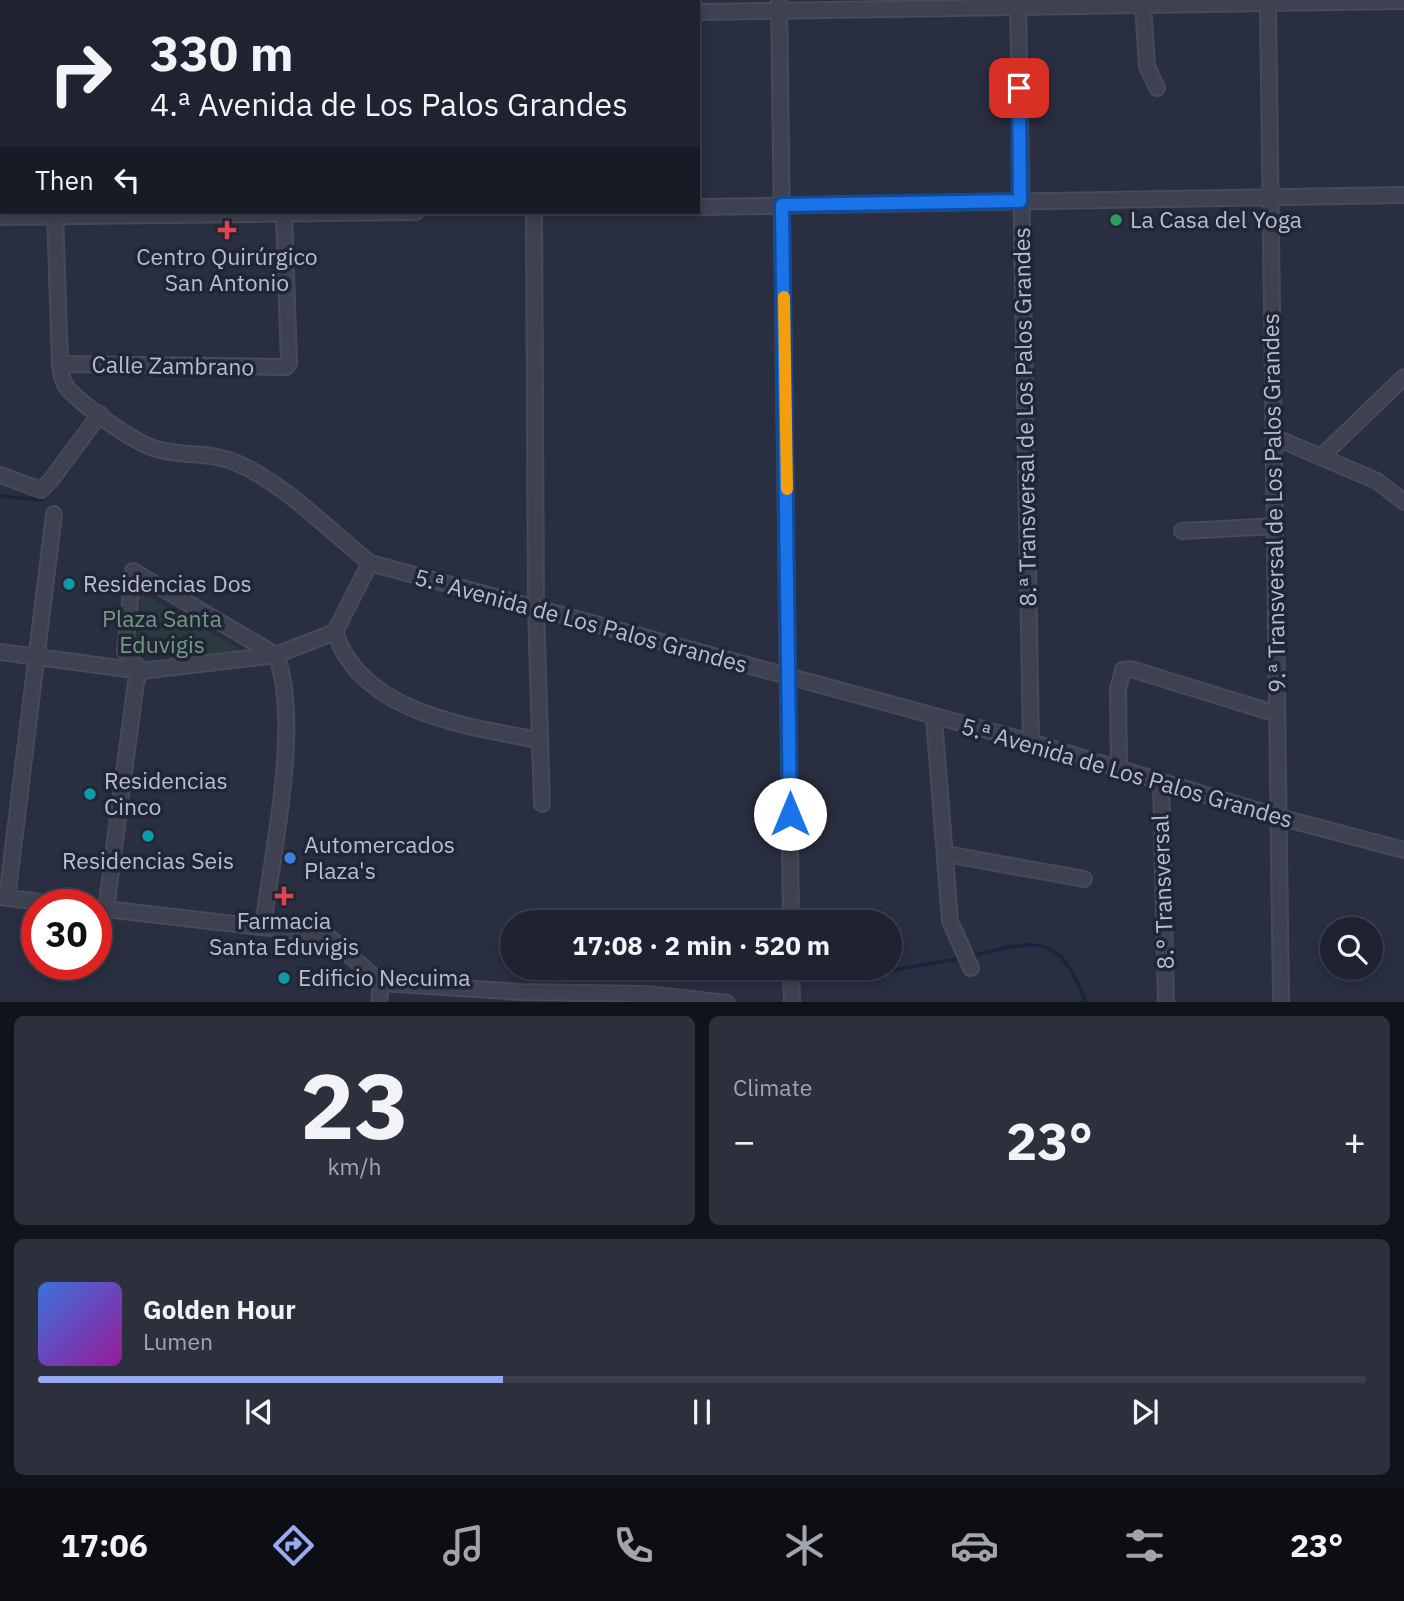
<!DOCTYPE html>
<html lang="en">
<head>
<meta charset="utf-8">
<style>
  body { margin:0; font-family:"IBM Plex Sans",sans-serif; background:#2c2f3c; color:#f1f3f6; height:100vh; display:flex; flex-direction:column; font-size:26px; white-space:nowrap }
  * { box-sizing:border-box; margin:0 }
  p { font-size:23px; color:#a1a4ab }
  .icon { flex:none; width:38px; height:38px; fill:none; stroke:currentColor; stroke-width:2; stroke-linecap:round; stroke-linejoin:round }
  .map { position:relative; height:1002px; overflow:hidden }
  .details { display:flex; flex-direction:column; gap:14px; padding:14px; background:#11131a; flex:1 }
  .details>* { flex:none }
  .banner { position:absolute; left:0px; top:0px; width:700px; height:214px; box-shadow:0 4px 10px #0003,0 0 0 2px #3c3f4c; background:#1f2230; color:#f1f3f6; overflow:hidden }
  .fabs { position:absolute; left:1320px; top:917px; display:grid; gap:14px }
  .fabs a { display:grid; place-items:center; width:63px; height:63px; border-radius:50%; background:#1f2230; box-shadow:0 4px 10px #0003,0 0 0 2px #3c3f4c; font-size:35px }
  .speed { position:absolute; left:21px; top:889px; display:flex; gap:14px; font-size:35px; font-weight:700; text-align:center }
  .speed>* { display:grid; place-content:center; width:91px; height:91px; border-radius:50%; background:#1f2230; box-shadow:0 4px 10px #0003,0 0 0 2px #3c3f4c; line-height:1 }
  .speed .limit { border:10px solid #d22; background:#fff; color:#111 }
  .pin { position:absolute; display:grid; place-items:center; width:60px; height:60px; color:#fff; margin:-30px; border-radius:14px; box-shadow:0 4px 10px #0006 }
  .me { position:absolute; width:77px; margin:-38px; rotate:0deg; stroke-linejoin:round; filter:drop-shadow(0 0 5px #0008) }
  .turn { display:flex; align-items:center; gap:24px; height:147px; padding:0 35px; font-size:32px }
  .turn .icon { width:91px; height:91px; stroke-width:2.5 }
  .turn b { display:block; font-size:49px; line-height:60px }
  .then { display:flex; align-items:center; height:66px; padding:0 35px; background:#0003; gap:14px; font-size:26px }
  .big { font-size:52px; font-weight:700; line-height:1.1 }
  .details .card { flex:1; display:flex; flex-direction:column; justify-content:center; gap:10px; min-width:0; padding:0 24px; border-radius:10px; background:#2c2f3c }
  .details .dial { align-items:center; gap:0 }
  .dial b { font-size:91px; line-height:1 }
  .song { display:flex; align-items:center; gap:21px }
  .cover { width:84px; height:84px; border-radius:10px; background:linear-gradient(135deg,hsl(220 70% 55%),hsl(300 70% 35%)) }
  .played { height:7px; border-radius:4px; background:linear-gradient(90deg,#99a9f1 35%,#3c3f4c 35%) }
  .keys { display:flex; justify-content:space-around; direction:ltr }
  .heat { display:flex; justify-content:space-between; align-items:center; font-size:38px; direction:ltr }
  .details .tiles { flex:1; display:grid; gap:14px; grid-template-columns:1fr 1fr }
  .card:last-child { grid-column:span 2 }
  .trip { position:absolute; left:500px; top:910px; width:402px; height:70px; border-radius:35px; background:#1f2230; box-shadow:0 4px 10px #0003,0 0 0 2px #3c3f4c; font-weight:700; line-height:70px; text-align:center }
  .tab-bar { display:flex; height:112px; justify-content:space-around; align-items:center; background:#0c0e13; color:#a1a4ab }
  .tab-bar .icon { width:49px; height:49px }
  .tab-bar .current { color:#99a9f1 }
  .tab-bar b { font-size:32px; color:#f1f3f6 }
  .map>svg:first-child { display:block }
  .green { fill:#2b3a41 }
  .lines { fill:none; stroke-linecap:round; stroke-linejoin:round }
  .stream { stroke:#1c233e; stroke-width:3.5 }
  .street-casing { stroke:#474a5a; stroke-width:18 }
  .street { stroke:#3d4150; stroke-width:14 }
  .route-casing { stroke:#114b97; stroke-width:18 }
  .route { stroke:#1a73e8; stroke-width:12 }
  .slow { stroke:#f59e0b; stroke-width:12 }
  .leisure-dot { fill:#2e9e5b; stroke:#212636; stroke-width:2.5 }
  .health-dot { fill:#e0444e; stroke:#212636; stroke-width:2.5 }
  .culture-dot { fill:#0f9aa8; stroke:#212636; stroke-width:2.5 }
  .shop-dot { fill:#3f7fe0; stroke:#212636; stroke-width:2.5 }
  .labels { text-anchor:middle; stroke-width:7; stroke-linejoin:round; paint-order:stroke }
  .poi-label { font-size:23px; fill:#babdcb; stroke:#212636; text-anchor:start }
  .street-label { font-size:23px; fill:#babdcb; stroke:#212636 }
  .park-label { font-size:23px; fill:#739983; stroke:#212636 }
</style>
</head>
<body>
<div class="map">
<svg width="1404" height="1003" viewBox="0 0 1404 1003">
  <rect width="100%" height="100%" fill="#292e40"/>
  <!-- green -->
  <polygon class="green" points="143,595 147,596 245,652 145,657 138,650 137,644 140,597"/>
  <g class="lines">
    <!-- stream -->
    <g class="stream">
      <polyline points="0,496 42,500"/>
      <path d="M971,956C1035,941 1059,930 1086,1003"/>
      <polyline points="811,976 887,971 963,958"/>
    </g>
    <defs>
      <g id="street">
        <polyline points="51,0 51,2"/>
        <polyline points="280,0 280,2"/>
        <polyline points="527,0 527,2"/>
        <polyline points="779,0 791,922"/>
        <polyline points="1018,0 1031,742"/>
        <polyline points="1268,3 1281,1003"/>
        <polyline points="1143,5 1147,66 1157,88"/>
        <polyline points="698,12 1404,1"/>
        <polyline points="0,28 2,28"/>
        <polyline points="698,207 1404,195"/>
        <path d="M55,212L60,364C61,373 62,382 68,389C85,407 133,442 156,449C194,459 213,448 253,471C296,495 331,532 370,563L1031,742L1279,817L1404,850"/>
        <polyline points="534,212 536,608 542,804"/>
        <polyline points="0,217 416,212"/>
        <polyline points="60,364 286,367 289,363 284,212"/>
        <polyline points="1274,437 1377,481 1404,502"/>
        <polyline points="1322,456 1404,377"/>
        <polyline points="0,475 41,490 51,480 100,414"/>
        <polyline points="1182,531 1275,526"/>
        <path d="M335,632C361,713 466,726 538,740"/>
        <polyline points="0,652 141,671 276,655 335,632 370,563"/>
        <polyline points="934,718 950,921 971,968"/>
        <polyline points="1119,769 1118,689 1123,670 1131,669 1277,714"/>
        <polyline points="1161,782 1166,1003"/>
        <polyline points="946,854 1084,879"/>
        <polyline points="0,897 66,905"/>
        <polyline points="7,898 54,514"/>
        <polyline points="97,908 321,934 330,938 381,983"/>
        <path d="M106,909L136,682L141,671L125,651L133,571L276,655C302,722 272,854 263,927"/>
        <polyline points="791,968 792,1003"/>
        <polyline points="381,983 520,992 646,994 727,1003"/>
        <polyline points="379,1003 381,983"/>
      </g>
    </defs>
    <!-- street casing -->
    <use href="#street" class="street-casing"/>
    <!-- street -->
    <use href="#street" class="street"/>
  </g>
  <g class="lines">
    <defs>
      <polyline id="route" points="790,814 782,205 1020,201 1019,88"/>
    </defs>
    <!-- route casing -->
    <use href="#route" class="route-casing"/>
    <!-- route -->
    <use href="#route" class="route"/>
    <!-- slow -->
    <polyline class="slow" points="784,297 787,489"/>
  </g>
  <!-- markers -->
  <circle class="leisure-dot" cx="1116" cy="220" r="7"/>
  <g class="health-dot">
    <path d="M223.5 219.5h7v7h7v7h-7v7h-7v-7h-7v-7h7z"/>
    <path d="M280.5 885.5h7v7h7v7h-7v7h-7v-7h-7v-7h7z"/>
  </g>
  <g class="culture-dot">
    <circle cx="69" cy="584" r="7"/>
    <circle cx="90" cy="794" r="7"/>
    <circle cx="148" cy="836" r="7"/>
    <circle cx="284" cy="978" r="7"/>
  </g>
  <circle class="shop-dot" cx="290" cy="858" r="7"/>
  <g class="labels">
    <!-- poi labels -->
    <g class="poi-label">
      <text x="1130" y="228">La Casa del Yoga</text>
      <text x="227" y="265" text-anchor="middle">Centro Quirúrgico<tspan x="227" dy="26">San Antonio</tspan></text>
      <text x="83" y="592">Residencias Dos</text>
      <text x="104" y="789">Residencias<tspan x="104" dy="26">Cinco</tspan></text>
      <text x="304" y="853">Automercados<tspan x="304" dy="26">Plaza's</tspan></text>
      <text x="148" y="869" text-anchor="middle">Residencias Seis</text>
      <text x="284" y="929" text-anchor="middle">Farmacia<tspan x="284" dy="26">Santa Eduvigis</tspan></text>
      <text x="298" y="986">Edificio Necuima</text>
    </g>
    <!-- street labels -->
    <g class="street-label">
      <text transform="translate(173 366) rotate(1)" y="8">Calle Zambrano</text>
      <text transform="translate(1025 417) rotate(-91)" y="8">8.ª Transversal de Los Palos Grandes</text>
      <text transform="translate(1274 503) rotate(-91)" y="8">9.ª Transversal de Los Palos Grandes</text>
      <text transform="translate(581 621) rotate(15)" y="8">5.ª Avenida de Los Palos Grandes</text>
      <text transform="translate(1127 773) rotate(16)" y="8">5.ª Avenida de Los Palos Grandes</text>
      <text transform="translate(1163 892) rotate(-92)" y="8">8.° Transversal</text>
    </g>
    <!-- park labels -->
    <g class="park-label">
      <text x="162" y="627">Plaza Santa<tspan x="162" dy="26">Eduvigis</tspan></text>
    </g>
  </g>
</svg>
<div class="fabs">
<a><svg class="icon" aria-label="search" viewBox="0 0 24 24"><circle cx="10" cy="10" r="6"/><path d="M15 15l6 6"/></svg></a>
</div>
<div class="speed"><div class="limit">30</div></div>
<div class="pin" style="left:1019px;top:88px;background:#d93025"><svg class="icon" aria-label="arrive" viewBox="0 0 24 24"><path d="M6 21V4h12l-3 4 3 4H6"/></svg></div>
<svg class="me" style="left:790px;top:814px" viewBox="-20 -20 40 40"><circle r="19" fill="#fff"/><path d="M0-13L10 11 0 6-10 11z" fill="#1a73e8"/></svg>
<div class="trip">17:08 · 2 min · 520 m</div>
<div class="banner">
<div class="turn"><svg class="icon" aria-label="right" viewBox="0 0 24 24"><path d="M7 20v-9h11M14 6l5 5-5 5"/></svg><div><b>330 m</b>4.ª Avenida de Los Palos Grandes</div></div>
<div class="then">Then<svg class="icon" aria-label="left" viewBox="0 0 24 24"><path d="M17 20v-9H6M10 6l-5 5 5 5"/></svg></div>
</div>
</div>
<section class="details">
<div class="tiles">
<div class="card dial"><b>23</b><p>km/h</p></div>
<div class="card"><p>Climate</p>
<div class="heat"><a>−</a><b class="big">23°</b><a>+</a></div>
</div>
<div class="card">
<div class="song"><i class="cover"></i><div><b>Golden Hour</b><p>Lumen</p></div></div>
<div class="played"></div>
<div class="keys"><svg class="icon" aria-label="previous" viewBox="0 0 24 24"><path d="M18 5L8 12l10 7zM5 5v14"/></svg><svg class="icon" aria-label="pause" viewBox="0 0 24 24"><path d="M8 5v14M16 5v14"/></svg><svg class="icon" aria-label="next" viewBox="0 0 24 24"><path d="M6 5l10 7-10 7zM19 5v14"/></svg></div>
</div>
</div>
</section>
<nav class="tab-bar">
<b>17:06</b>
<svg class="icon current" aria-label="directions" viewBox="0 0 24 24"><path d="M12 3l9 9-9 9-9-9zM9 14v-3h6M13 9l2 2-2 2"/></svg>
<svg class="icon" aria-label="music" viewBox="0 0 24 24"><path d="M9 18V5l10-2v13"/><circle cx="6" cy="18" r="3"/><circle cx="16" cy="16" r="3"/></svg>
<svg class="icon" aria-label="phone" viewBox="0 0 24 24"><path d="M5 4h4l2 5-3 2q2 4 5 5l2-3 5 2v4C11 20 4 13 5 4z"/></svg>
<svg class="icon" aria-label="climate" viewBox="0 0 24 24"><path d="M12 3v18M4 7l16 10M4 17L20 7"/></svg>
<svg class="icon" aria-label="car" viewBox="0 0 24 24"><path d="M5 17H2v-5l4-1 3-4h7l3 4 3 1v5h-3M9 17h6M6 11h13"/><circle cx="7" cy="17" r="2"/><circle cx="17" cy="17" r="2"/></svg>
<svg class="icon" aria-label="filters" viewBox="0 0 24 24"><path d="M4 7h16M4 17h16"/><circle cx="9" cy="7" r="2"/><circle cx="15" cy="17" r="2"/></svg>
<b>23°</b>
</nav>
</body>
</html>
